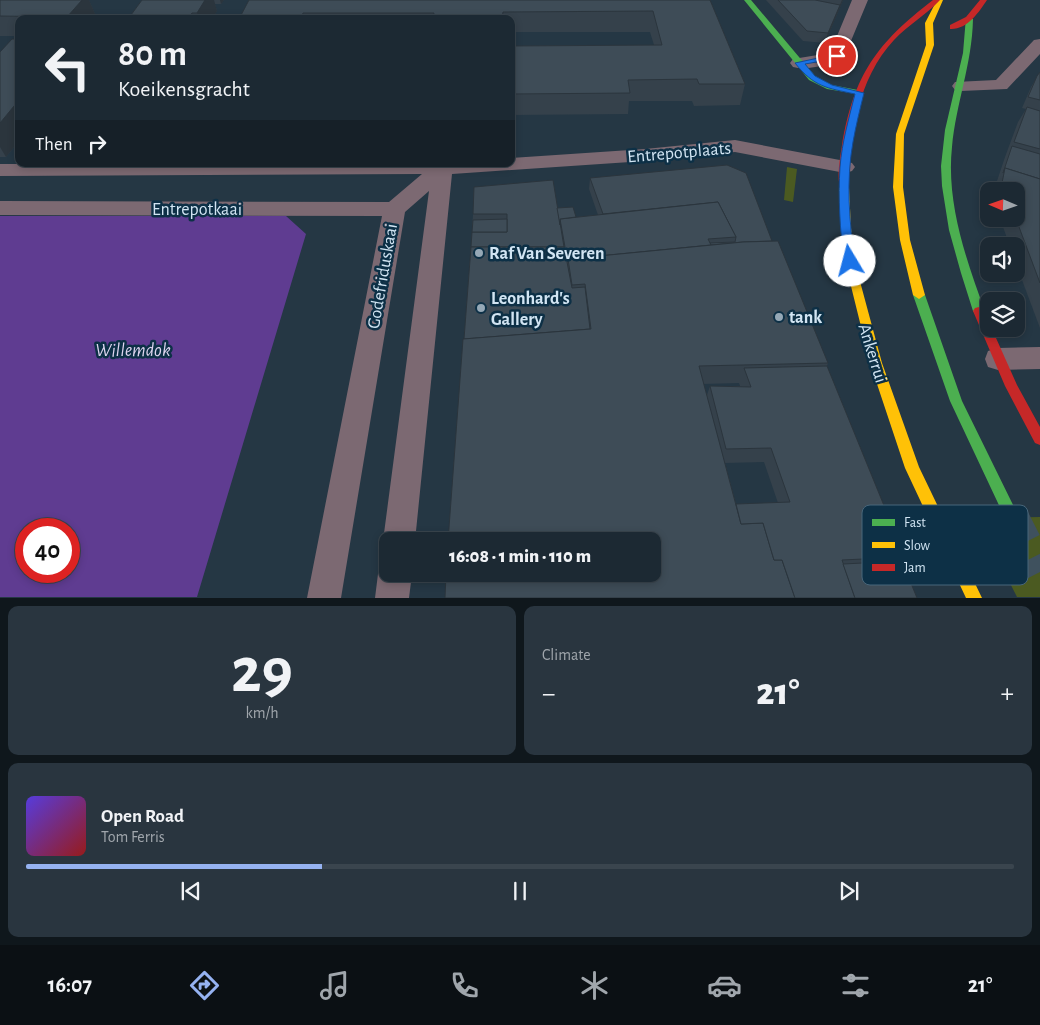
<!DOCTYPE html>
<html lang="en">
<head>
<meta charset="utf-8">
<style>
  body { margin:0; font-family:"Alegreya Sans",sans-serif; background:#29353f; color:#f1f3f6; height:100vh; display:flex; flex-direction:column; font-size:19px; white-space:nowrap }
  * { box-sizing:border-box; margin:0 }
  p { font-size:16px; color:#a0a6ac }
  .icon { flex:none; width:28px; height:28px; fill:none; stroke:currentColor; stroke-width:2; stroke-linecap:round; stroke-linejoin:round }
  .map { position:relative; height:598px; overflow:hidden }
  .sheet { display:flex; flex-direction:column; gap:8px; padding:8px; background:#0f171c; flex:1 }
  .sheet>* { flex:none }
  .top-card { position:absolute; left:15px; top:15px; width:500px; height:152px; border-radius:10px; box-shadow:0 2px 8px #0003,0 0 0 1px #3a454e; background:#1c2933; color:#f1f3f6; overflow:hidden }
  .needle { width:32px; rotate:272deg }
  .tools { position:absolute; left:980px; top:182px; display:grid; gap:10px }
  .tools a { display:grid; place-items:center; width:45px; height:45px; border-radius:10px; background:#1c2933; box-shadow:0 2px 8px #0003,0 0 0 1px #3a454e; font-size:25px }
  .speed { position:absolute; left:15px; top:518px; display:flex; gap:10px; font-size:25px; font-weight:700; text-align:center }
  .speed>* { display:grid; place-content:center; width:65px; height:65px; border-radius:50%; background:#1c2933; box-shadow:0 2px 8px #0003,0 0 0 1px #3a454e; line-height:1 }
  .speed .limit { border:8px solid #d22; background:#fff; color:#111 }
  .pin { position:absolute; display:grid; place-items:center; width:42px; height:42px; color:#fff; margin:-21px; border:2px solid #fff; border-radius:50%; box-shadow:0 1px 5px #0007 }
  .me { position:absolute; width:55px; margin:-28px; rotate:352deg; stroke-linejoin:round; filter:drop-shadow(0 0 4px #0008) }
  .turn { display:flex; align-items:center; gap:18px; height:105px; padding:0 20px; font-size:22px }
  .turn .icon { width:65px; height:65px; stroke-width:2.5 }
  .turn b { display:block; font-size:35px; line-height:42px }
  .then { display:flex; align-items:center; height:48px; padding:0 20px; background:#0003; gap:10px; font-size:19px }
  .big { font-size:38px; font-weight:800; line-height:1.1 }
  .sheet .tile { flex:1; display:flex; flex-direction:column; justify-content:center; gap:8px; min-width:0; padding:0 18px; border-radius:10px; background:#29353f }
  .sheet .dial { align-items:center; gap:0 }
  .dial b { font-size:65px; line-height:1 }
  .song { display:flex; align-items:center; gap:15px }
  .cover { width:60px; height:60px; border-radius:8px; background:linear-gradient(135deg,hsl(250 70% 55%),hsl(0 70% 35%)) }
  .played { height:5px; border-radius:2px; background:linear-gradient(90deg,#95b2f1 30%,#3a454e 30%) }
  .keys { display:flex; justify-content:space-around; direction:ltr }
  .heat { display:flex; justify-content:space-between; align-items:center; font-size:28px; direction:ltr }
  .sheet .tiles { flex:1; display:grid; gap:8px; grid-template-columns:1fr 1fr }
  .tile:last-child { grid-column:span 2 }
  .trip { position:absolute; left:379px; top:532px; width:282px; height:50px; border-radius:10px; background:#1c2933; box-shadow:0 2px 8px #0003,0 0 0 1px #3a454e; font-weight:800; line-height:50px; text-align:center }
  .menu { display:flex; height:80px; justify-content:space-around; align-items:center; background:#0b1014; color:#a0a6ac }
  .menu .icon { width:35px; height:35px }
  .menu .selected { color:#95b2f1 }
  .menu b { font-size:22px; color:#f1f3f6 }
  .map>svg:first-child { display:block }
  .green { fill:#4b5a21 }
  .water { fill:#5f3c91; fill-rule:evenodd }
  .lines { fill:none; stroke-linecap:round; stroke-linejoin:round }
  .secondary-tunnel { stroke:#3f515e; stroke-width:33; stroke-dasharray:33 17; stroke-linecap:butt }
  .street { fill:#7c6972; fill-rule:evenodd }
  .fast { fill:#4caf50; fill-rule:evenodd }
  .slow { fill:#ffc107; fill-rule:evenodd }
  .jam { fill:#c62828; fill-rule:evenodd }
  .wall { fill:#35414b; fill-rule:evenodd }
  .shaded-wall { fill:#2b353d }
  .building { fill:#3e4c57; stroke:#2b353d }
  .route { fill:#1a73e8; stroke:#114b97 }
  .poi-dot { fill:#95a8b6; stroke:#0d3046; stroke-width:2 }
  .labels { text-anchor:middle; stroke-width:5; stroke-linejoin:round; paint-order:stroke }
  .street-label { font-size:18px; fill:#d2e5f3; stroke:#0d3046 }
  .poi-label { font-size:18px; font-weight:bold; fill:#d2e5f3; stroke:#0d3046; text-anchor:start }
  .water-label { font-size:19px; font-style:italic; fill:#ded5ef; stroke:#0d3046 }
  .key { fill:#0d3046; stroke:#48667a; stroke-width:1 }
  .key-label { font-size:14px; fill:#d2e5f3 }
</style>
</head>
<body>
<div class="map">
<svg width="1040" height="598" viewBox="0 0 1040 598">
  <rect width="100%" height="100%" fill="#253744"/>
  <!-- green -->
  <g class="green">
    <polygon points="787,167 797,169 793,202 784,200"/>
    <polygon points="1040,517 1040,597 1017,597 977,518"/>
  </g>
  <!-- water -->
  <path class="water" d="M0,216H286L306,234L197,597H0ZM26,529H69V571H26Z"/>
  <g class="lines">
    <!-- secondary-tunnel -->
    <polyline class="secondary-tunnel" points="1010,513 1040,572"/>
    <!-- street -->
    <g class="street">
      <path d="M852,0H868L843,60C828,64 809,71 793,67L790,63L793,59L830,53Z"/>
      <polygon points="1040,39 1040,54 1007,89 961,91 955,90 952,86 955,82 996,80 1034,40"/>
      <polygon points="735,140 845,161 852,163 855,167 852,171 845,173 735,152 645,161 452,174 415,541 388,541 388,552 383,541 429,191 405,212 341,598 307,598 382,216 0,215 0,201 389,202 422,174 0,176 0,164 511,164 511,158 645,149"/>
      <polygon points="1040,347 1040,369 998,370 988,367 985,359 988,351 998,348"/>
      <polygon points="388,560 388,574 412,574 409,598 375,598 378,574 383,562"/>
    </g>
    <!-- fast -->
    <g class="fast">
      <polygon points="744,0 751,0 815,76 832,85 863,91 863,95 827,89 809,80"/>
      <path d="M966,17L973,19C972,65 956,103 952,147C946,202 966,260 985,311L983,314H975L973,311L961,273L949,230L942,186L941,166L945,130L963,53Z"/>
      <polygon points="919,291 925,295 962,401 1017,513 1015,518 1010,520 1005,518 950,401 913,295"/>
    </g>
    <!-- slow -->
    <g class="slow">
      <polygon points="937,0 943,0 933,23 934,45 904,134 903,187 910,240 925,295 919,299 913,295 900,240 893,187 896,134 926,45 925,23"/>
      <polygon points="844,185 849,188 851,228 858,274 882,363 919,467 982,598 966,598 905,468 870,363 848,274 841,228 839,188"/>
    </g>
    <!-- jam -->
    <g class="jam">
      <path d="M933,0H940C926,15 908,25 894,40C858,78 849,138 849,188L844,191L841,190C836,178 840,158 842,145C854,74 877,43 933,0Z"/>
      <path d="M980,0H987C979,12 967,30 950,29V25L966,17Z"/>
      <path d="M979,307L983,308C987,315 989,321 989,329H992L1017,385L1040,427V445L1035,443L1005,386L973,311L975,308Z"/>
    </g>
  </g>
  <!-- wall -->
  <g class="wall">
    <polygon points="0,0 89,0 95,14 92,19 19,19 19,36 0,36"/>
    <polygon points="142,0 224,0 221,4 215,4 217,11 212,19 128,19"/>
    <polygon points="249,0 710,0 745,84 740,105 694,106 692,101 629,101 628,114 511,115 511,46 654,45 650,32 511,32 511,19 239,19"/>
    <polygon points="766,0 843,0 825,43 803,41"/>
    <polygon points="19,39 19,141 6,157 0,157 0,52"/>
    <polygon points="1040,72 1040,328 1016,264 1016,246 1010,246 1000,219 1016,219 1016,191 995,191 996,184 1005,157 1018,122 1026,109 1022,108 1031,87"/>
    <path d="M590,178L772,241L828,363L827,366L905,557L902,561L445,598L472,232L473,214L557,208L576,217L598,215L589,189ZM739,383L740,386H710L707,395L703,384ZM764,462L778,503L736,504L725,463Z"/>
  </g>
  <!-- shaded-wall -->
  <g class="shaded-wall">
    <polygon points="82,0 89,0 95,14 92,19 68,19 67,17"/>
    <polygon points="202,0 214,0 217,11 212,19 199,19 197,13"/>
    <polygon points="220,0 224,0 221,4"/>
    <polygon points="842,0 843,0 825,43 828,33"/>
    <polygon points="192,13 194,19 191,19 190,16"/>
    <polygon points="19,100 19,141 6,157 0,147 0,123"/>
  </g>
  <!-- building -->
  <g class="building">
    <polygon points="0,0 82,0 67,17 0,16"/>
    <polygon points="142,0 205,0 197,13 192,13 190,16 183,16 181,19 128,19"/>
    <polygon points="249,0 710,0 745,84 699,84 697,79 628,80 630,93 511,94 511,46 662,45 653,11 503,12 502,19 433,19 434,13 303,13 301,19 239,19"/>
    <polygon points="778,0 815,0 840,5 828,33 807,31"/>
    <polygon points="12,39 19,39 19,100 0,123 0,52"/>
    <polygon points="1040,72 1040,100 1028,97 1037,76"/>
    <polygon points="1027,107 1040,111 1040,149 1014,142"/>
    <polygon points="1012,146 1040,154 1040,179 1005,168 1003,173"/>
    <polygon points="727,165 746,173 772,241 743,242 711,245 710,243 735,242 736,237 718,202 603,214 590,178"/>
    <polygon points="1005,168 1040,179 1040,283 1016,219 1016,191 1006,191 1002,183"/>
    <polygon points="553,180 564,247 471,247 472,232 507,232 507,214 473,214 474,187"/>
    <polygon points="718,202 736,237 708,239 711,245 568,259 567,262 572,288 585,287 590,329 464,339 471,247 565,247 560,219"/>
    <polygon points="573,207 576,217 560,219 560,225 557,208"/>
    <polygon points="507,219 507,232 472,232 473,220"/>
    <polygon points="778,241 828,363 699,366 741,524 763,523 774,560 782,560 795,598 445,598 446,574 652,574 652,541 448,541 463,339 591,329 585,284 572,285 568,259 743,242"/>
    <polygon points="827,366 905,557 842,560 855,598 795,598 782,560 774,560 763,523 741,524 736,504 790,502 771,448 726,449 710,386 751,387 744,368"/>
    <polygon points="902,561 917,598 855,598 843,564"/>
  </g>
  <!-- route -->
  <path class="route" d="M837,54L841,56L840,58L805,64L815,76L832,85L864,93C860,109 856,125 853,142C846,180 849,222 855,261L850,265L844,261C840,230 838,198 840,167C842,142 849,118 855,94C827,88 814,87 795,63Z"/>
  <!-- markers -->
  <g class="poi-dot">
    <circle cx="479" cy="253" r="5"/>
    <circle cx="481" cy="308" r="5"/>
    <circle cx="779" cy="317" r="5"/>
  </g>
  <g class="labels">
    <!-- street labels -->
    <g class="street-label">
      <text transform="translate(679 152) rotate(-5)" y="6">Entrepotplaats</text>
      <text x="197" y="215">Entrepotkaai</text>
      <text transform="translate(382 276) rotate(-80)" y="6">Godefriduskaai</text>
      <text transform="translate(873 353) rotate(73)" y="6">Ankerrui</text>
    </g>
    <!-- poi labels -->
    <g class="poi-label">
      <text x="489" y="259">Raf Van Severen</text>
      <text x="491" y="304">Leonhard's<tspan x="491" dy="21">Gallery</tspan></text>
      <text x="789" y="323">tank</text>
    </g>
    <!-- water labels -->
    <g class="water-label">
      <text x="133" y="356">Willemdok</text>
    </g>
  </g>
  <!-- legend -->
  <rect x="862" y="505" width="166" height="80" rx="8" class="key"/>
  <rect x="872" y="519" width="23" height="7" fill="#4caf50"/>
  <rect x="872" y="542" width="23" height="6" fill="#ffc107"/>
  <rect x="872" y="564" width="23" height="7" fill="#c62828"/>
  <g class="key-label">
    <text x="904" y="527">Fast</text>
    <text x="904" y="550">Slow</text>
    <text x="904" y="572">Jam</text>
  </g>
</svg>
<div class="tools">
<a><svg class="needle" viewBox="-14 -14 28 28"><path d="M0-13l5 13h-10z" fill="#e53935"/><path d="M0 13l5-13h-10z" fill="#a0a6ac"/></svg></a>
<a><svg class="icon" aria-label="sound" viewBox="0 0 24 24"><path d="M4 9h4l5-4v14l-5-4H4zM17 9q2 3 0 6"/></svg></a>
<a><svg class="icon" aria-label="layers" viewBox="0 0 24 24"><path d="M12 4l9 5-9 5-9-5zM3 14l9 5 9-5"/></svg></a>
</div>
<div class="speed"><div class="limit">40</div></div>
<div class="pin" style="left:837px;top:56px;background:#d93025"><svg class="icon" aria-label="arrive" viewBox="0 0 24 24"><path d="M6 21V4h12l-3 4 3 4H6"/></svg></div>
<svg class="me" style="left:850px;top:261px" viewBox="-20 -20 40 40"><circle r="19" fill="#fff"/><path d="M0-13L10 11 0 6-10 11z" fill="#1a73e8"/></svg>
<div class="trip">16:08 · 1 min · 110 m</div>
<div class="top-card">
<div class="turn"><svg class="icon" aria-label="left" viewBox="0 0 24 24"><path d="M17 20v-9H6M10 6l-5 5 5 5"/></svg><div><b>80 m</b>Koeikensgracht</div></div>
<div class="then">Then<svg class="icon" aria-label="right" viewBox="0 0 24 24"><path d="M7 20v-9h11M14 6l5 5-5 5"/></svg></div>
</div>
</div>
<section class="sheet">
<div class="tiles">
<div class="tile dial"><b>29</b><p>km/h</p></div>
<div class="tile"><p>Climate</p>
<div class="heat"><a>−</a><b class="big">21°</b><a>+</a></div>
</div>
<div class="tile">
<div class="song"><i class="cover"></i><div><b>Open Road</b><p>Tom Ferris</p></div></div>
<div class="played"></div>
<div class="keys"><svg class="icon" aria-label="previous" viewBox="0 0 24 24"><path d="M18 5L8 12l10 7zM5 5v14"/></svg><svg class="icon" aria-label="pause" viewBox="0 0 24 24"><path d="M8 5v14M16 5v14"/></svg><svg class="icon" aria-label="next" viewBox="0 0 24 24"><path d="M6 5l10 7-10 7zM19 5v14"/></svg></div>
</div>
</div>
</section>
<nav class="menu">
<b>16:07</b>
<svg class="icon selected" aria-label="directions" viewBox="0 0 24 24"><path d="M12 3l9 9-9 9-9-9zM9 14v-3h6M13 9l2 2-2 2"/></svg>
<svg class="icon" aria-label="music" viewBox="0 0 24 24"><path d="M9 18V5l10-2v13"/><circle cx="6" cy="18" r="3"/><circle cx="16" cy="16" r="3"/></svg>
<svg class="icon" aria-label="phone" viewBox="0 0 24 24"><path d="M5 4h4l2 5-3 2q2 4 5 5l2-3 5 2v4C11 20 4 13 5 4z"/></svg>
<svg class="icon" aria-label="climate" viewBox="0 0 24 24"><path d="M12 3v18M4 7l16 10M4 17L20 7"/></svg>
<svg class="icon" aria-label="car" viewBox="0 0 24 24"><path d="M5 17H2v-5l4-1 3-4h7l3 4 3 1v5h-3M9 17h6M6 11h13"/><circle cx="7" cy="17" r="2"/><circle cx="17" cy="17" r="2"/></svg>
<svg class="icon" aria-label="filters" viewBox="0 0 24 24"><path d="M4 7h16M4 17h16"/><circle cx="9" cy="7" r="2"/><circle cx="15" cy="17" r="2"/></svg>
<b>21°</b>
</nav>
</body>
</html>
